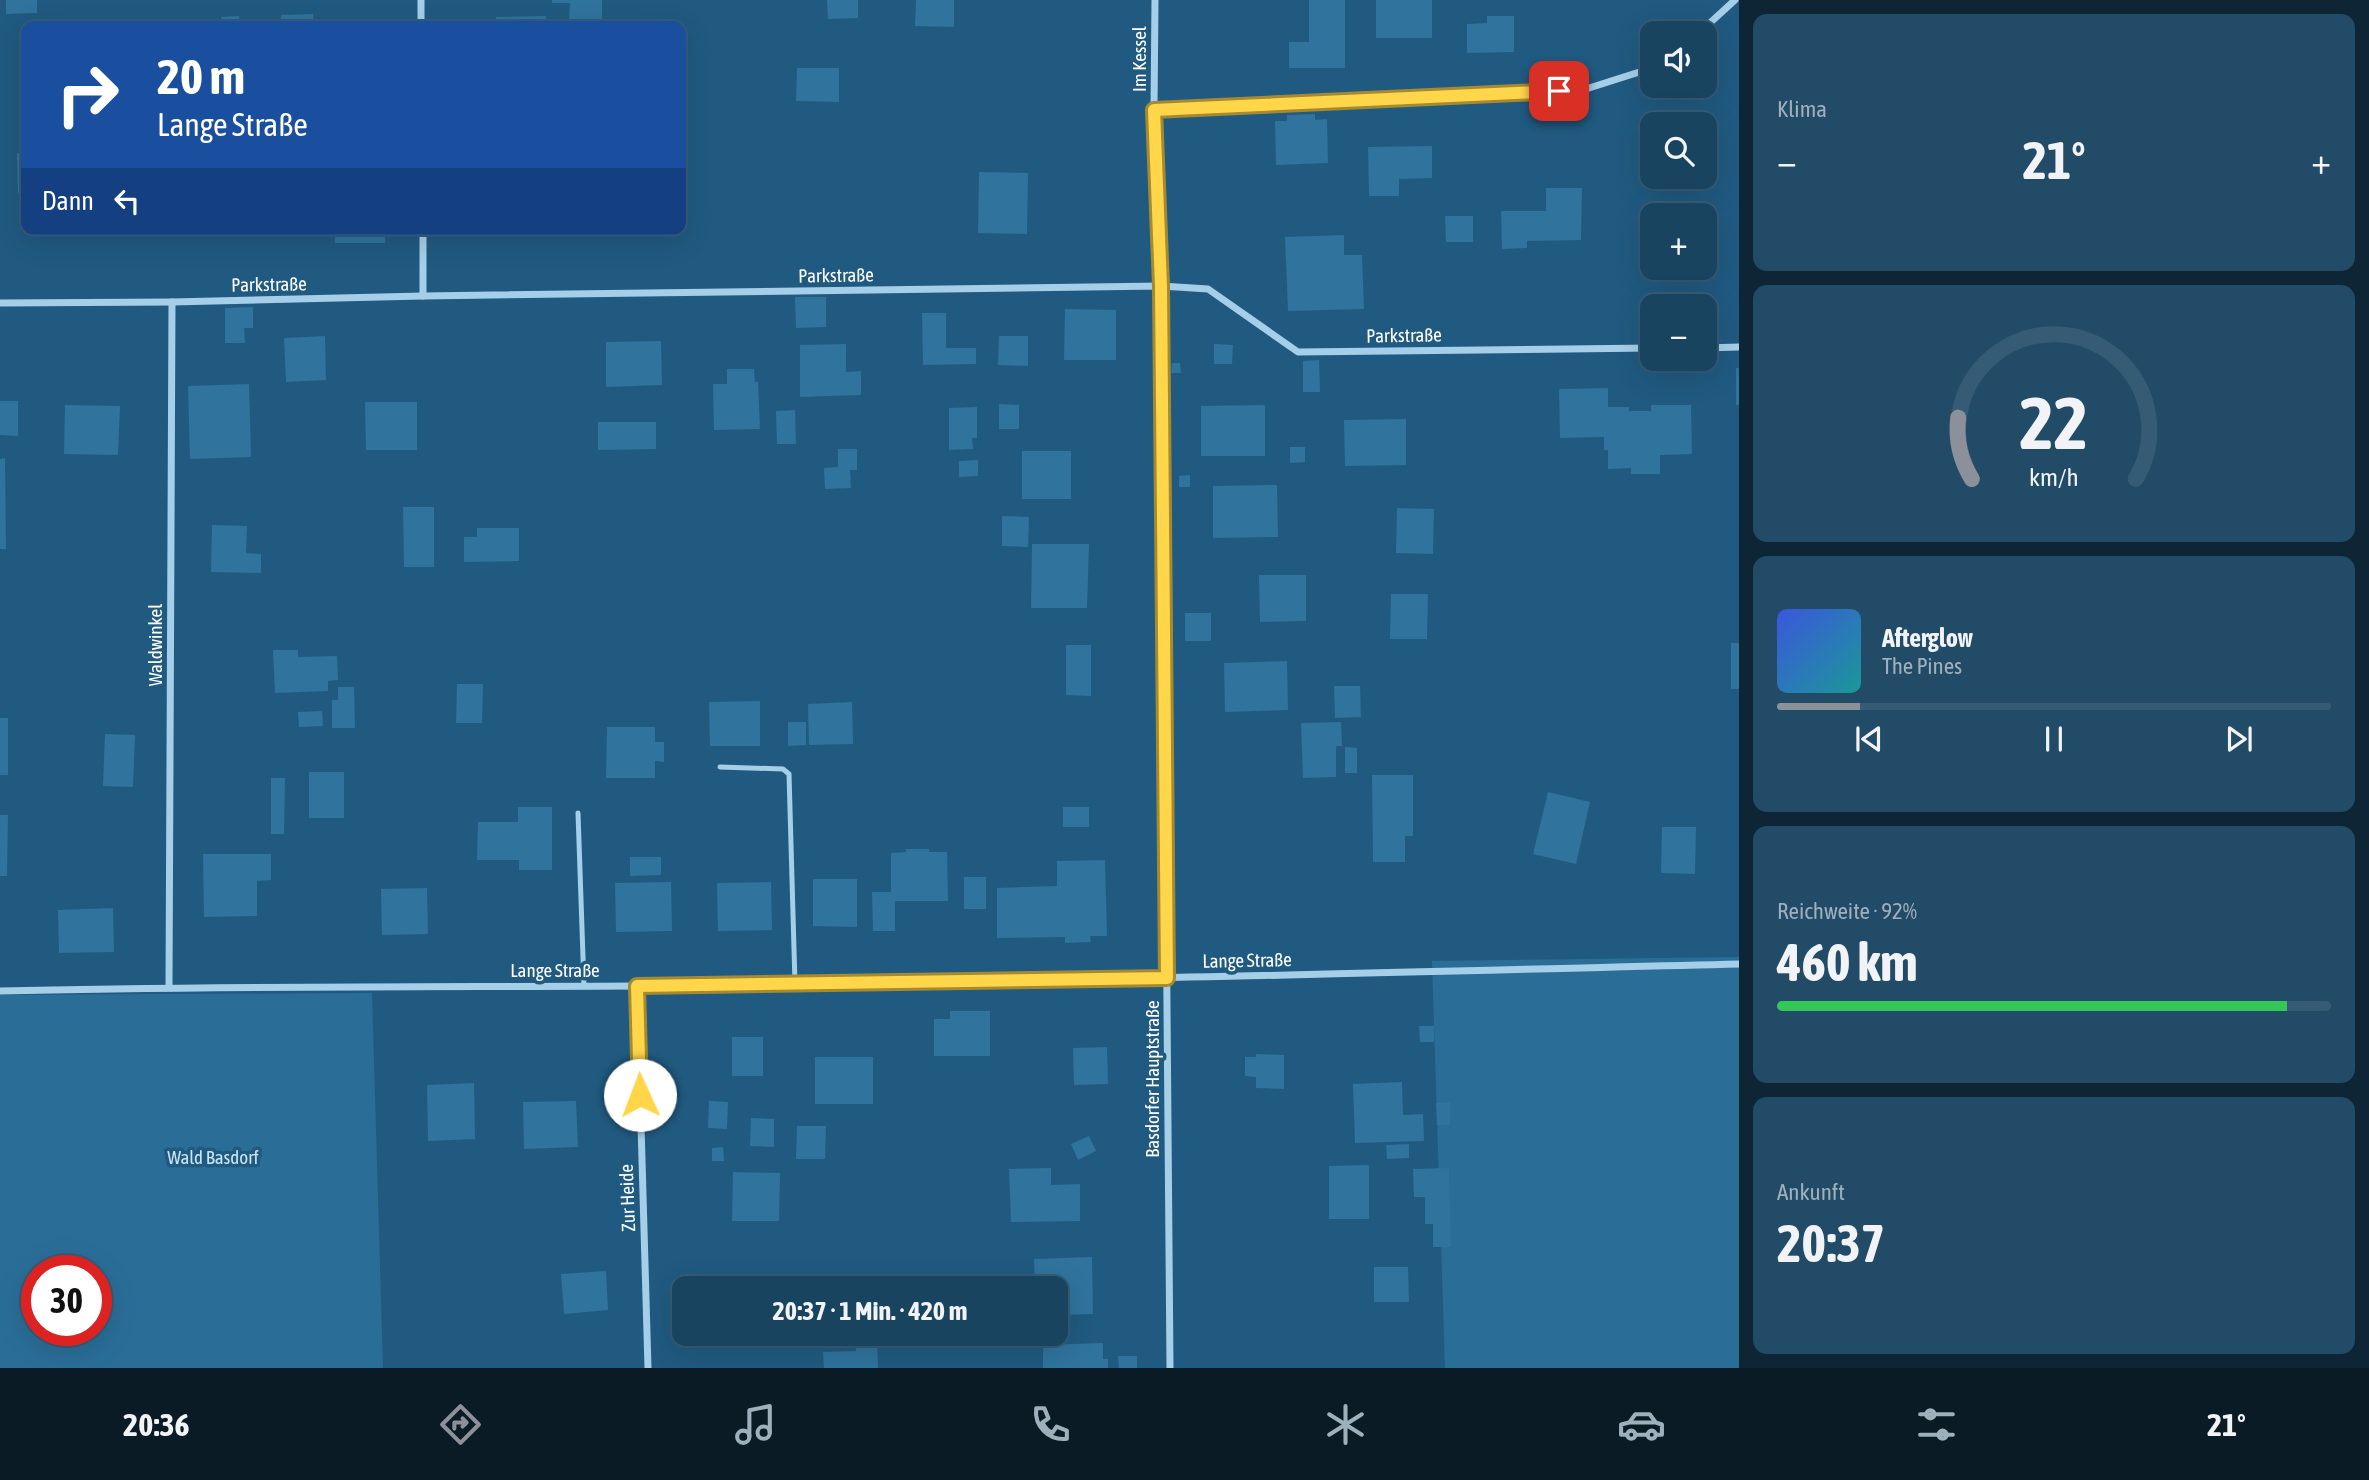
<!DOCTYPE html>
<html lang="de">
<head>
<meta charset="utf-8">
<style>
  body { margin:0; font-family:"Asap Condensed",sans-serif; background:#214b66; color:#f1f3f6; height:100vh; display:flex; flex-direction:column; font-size:26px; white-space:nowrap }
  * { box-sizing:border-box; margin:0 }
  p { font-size:23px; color:#9fb0bd }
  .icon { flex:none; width:38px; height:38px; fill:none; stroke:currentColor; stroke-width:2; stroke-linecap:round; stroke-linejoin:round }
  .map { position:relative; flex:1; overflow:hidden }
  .sheet { display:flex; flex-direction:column; gap:14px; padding:14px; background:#0d2535; width:630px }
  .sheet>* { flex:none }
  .banner { position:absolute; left:21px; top:21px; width:665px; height:214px; border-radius:14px; box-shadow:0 7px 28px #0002,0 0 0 2px #365c75; background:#1a4fa0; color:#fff; overflow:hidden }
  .fabs { position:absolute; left:1640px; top:21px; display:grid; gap:14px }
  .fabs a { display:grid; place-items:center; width:77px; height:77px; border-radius:14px; background:#184460; box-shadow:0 7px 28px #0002,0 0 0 2px #365c75; font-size:35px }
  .speed { position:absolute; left:21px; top:1255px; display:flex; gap:14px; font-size:35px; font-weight:700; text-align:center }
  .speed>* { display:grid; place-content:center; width:91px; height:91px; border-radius:50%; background:#184460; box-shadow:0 7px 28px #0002,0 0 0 2px #365c75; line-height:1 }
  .speed .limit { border:10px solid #d22; background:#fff; color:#111 }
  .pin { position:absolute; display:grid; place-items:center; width:60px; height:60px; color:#fff; margin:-30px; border-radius:14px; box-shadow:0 4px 10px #0006 }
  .me { position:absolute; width:77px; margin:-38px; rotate:358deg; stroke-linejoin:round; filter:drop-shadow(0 0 5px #0008) }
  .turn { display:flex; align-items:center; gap:24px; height:147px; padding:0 21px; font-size:32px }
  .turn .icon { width:91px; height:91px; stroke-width:2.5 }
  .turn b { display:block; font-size:49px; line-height:60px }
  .then { display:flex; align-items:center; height:66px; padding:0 21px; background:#0003; gap:14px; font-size:26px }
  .big { font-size:52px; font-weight:700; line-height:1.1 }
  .sheet .widget { flex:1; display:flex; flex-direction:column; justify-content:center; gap:10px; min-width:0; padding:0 24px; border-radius:14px; background:#214b66 }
  .sheet .dial { align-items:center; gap:0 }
  .dial svg { height:182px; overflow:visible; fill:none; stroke:#365c75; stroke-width:7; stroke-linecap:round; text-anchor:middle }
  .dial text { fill:#f1f3f6; stroke:none }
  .song { display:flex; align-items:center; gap:21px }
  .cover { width:84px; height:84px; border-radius:10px; background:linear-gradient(135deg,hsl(230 70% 55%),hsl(180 70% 35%)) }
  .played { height:7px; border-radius:4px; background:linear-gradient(90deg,#8c9099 15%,#365c75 15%) }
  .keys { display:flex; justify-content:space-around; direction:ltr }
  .heat { display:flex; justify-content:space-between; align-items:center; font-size:38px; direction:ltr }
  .charge { height:10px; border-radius:5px; background:linear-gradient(90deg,#34c759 92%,#365c75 0) }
  .trip { position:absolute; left:672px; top:1276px; width:396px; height:70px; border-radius:14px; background:#184460; box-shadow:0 7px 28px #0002,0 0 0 2px #365c75; font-weight:700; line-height:70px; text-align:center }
  .tab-bar { display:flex; height:112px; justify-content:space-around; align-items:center; background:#0a1b26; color:#9fb0bd }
  .tab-bar .icon { width:49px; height:49px }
  .tab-bar .current { color:#8c9099 }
  .tab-bar b { font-size:32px; color:#f1f3f6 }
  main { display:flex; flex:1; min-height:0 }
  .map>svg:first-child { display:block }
  .green { fill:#2a6e98; fill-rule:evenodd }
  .building { fill:#30739d }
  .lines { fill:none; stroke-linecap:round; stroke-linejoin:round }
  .service { stroke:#a5cee8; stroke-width:5 }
  .minor { stroke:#a5cee8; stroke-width:7 }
  .route-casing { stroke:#a68a30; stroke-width:18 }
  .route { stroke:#ffd54a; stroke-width:12 }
  .labels { text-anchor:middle; stroke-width:7; stroke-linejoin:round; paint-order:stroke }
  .street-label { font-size:19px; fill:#fff; stroke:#205a80 }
  .park-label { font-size:19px; fill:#c9e5f6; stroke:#205a80 }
</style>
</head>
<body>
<main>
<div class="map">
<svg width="1739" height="1368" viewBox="0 0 1739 1368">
  <rect width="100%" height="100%" fill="#205a80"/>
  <!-- green -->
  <g class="green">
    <polygon points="1739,957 1739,1368 1445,1368 1432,961"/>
    <path d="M372,993L383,1368H0V995ZM37,1270H96V1330H37Z"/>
  </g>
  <!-- building -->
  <g class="building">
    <polygon points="6,0 37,0 37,13 6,14"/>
    <polygon points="552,0 602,0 602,21 569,21 570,3 552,3"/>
    <polygon points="827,0 858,0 858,18 828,19"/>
    <polygon points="916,0 954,0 954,27 915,26"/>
    <polygon points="1309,0 1345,0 1345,68 1289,68 1289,42 1309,42"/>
    <rect x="1376" y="0" width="56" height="38"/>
    <polygon points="313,14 314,26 281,26 281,15"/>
    <polygon points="239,16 240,26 221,26 221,17"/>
    <polygon points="546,16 546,26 496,26 496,17"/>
    <polygon points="1487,16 1514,16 1514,52 1467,53 1467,24 1487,23"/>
    <polygon points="797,68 839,68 839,102 796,101"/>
    <polygon points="1315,114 1315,120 1327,119 1328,163 1276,165 1275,121 1287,121 1287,115"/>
    <polygon points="1432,146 1432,178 1399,179 1399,196 1369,196 1368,147"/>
    <polygon points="17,153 26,153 26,192 18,193"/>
    <polygon points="979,172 1028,173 1027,234 978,233"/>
    <polygon points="1546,188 1582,188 1581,240 1527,241 1527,248 1502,249 1501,211 1546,211"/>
    <polygon points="1445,216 1473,216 1473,242 1446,242"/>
    <rect x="335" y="229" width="50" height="14"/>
    <polygon points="518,229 585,229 585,236 518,235"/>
    <polygon points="1344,235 1344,255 1362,255 1364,309 1288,311 1285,237"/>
    <polygon points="795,297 826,297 826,327 796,328"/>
    <polygon points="253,307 253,328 244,328 245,343 225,343 225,308"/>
    <polygon points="1065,309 1116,310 1116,360 1064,360"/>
    <polygon points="922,313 946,313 946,348 976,348 976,364 923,365"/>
    <polygon points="325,336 326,380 286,382 284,338"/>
    <polygon points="999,336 1028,336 1028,366 998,365"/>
    <polygon points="661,341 662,385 606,387 606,342"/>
    <polygon points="846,344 846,372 861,371 861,395 800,397 800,345"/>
    <polygon points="1214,344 1233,345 1232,364 1214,364"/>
    <polygon points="1319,360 1320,392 1303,392 1303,361"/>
    <polygon points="1172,363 1180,363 1181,373 1171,373"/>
    <rect x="1736" y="368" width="3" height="37"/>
    <polygon points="727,369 754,369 755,382 758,382 760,429 714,430 713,384 727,384"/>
    <polygon points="249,384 251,457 190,459 188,386"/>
    <polygon points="1608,388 1608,407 1629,407 1629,411 1651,411 1651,405 1691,405 1692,454 1660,455 1660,474 1631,474 1631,468 1608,469 1608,450 1604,450 1604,437 1560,438 1559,389"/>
    <polygon points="0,401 18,401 18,436 0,435"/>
    <polygon points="365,402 417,402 417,450 366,450"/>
    <polygon points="999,404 1019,405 1019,429 999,429"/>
    <polygon points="65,405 120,406 118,455 64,454"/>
    <polygon points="1265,405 1265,456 1201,456 1201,406"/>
    <polygon points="977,407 977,438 972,438 973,449 949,450 949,408"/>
    <polygon points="795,410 796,444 777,444 776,411"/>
    <polygon points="1406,419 1406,465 1345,466 1344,420"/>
    <polygon points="598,422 656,422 656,449 598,450"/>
    <polygon points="1290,447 1305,447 1305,462 1290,463"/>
    <polygon points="838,449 857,449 857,470 850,470 851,488 825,489 824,468 838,467"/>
    <rect x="1022" y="451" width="49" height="48"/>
    <polygon points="5,458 6,549 0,549 0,459"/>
    <polygon points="978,460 978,476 959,477 959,461"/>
    <polygon points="1190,475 1190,487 1179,487 1179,476"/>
    <polygon points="1277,485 1278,537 1213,538 1213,486"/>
    <polygon points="403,507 434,507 434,567 404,567"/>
    <polygon points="1397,508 1434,509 1433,554 1396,553"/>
    <polygon points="1002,516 1029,517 1028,547 1002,546"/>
    <polygon points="212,525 247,526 246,553 261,554 261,573 211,572"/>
    <polygon points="477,528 519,528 519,561 464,562 464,537 477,537"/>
    <polygon points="1032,544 1089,544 1087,608 1031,608"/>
    <polygon points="1259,575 1306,575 1306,621 1260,622"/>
    <polygon points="1391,594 1428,594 1427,639 1390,639"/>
    <rect x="1185" y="613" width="26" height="28"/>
    <rect x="1731" y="643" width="8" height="46"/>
    <polygon points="1066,645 1091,645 1091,696 1066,695"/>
    <polygon points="273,650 298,650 298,657 337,656 338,680 328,681 328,691 275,693"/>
    <polygon points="1287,661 1288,710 1225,712 1224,663"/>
    <polygon points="457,684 483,684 482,723 456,723"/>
    <polygon points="1334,686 1360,686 1361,717 1335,718"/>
    <polygon points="338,687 354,687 355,728 332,728 332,700 338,700"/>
    <polygon points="760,701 760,746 710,746 709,702"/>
    <polygon points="852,702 853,744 809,745 808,704"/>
    <polygon points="322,711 323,726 299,727 298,712"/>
    <rect x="0" y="718" width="8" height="57"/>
    <polygon points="788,722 806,722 806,745 788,746"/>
    <polygon points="1341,722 1342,746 1336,746 1336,777 1303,778 1301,723"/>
    <polygon points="607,727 655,727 655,742 664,742 664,762 655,761 655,778 606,778"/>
    <polygon points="105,734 135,735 133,787 103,786"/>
    <polygon points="1345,747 1357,748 1357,773 1345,773"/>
    <rect x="309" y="772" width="35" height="46"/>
    <polygon points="1372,775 1413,775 1413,836 1405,836 1405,862 1373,862"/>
    <polygon points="271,778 285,778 284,834 271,834"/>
    <polygon points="1548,792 1590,802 1576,864 1533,854"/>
    <polygon points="518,807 552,807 552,870 519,870 519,860 477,860 478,822 518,822"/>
    <rect x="1063" y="807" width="26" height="20"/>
    <polygon points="0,815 8,815 7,876 0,876"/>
    <polygon points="1662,827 1696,827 1695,874 1661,873"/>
    <polygon points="906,849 929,849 929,852 947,852 948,901 895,901 895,931 873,931 872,892 891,892 891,853 906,852"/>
    <polygon points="203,854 271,854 271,880 257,881 257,916 204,917"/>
    <polygon points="630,857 661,857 661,875 630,876"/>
    <polygon points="1105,860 1107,936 1090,936 1091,942 1065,943 1065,937 997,938 997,888 1057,886 1057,861"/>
    <rect x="964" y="877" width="22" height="32"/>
    <polygon points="813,879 857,879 857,927 813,926"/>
    <polygon points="671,882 672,931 616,932 615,883"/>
    <polygon points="771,882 772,930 718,931 717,883"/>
    <polygon points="427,888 428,934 382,935 381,889"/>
    <polygon points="113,908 114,952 59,953 58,910"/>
    <polygon points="950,1011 990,1011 990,1056 934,1056 934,1019 950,1019"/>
    <polygon points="1419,1026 1434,1026 1434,1042 1420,1042"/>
    <rect x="732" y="1037" width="31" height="39"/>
    <polygon points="1107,1047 1108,1084 1074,1085 1073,1048"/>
    <polygon points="1256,1054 1284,1055 1284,1089 1256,1088 1256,1077 1245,1076 1245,1057 1256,1057"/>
    <rect x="815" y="1057" width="58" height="47"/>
    <polygon points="1402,1082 1403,1115 1423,1114 1424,1141 1355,1143 1353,1084"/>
    <polygon points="474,1083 475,1139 428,1141 427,1085"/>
    <polygon points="576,1101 578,1147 524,1149 523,1102"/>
    <polygon points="709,1101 728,1102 727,1129 708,1128"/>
    <polygon points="1450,1102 1450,1125 1437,1125 1436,1103"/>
    <polygon points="751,1118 774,1119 774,1147 750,1146"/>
    <polygon points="797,1126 826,1126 825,1159 796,1159"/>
    <polygon points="1089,1136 1096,1151 1078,1160 1071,1144"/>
    <polygon points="1409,1144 1409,1158 1387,1159 1386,1145"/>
    <polygon points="723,1147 724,1161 712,1161 712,1148"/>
    <polygon points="1369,1165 1369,1219 1329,1219 1329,1166"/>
    <polygon points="1051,1168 1051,1185 1080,1184 1080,1221 1011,1222 1009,1169"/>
    <polygon points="1449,1168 1451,1247 1433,1247 1433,1224 1425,1224 1425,1197 1414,1197 1413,1169"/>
    <polygon points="733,1172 780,1173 779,1221 732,1221"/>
    <polygon points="1092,1257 1093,1314 1055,1315 1055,1288 1035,1288 1034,1259"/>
    <polygon points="1374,1267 1408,1267 1409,1302 1374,1302"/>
    <polygon points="606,1271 608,1310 564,1314 561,1274"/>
    <polygon points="856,1334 877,1334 878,1368 824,1368 823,1352 856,1351"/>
    <polygon points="1103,1343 1103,1359 1108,1359 1108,1368 1043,1368 1043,1345"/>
    <polygon points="1118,1356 1137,1356 1137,1368 1119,1368"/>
  </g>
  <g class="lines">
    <!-- service -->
    <g class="service">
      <polyline points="720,767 783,769 789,774 795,984"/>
      <polyline points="578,813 584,986"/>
    </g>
    <!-- minor -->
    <g class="minor">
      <polyline points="421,0 421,26"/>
      <polyline points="1155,0 1154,110 1161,286 1170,1368"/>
      <polyline points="1699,33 1735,0"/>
      <polyline points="1154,110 1586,89 1652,68"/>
      <polyline points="423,229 423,296"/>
      <polyline points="0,303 172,302 423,296 1161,286 1208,289 1298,352 1652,348"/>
      <polyline points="1704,348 1739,347"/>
      <polyline points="637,986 648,1368"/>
      <polyline points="169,987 172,302"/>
      <path d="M0,991C213,986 425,987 638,986C1005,983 1372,973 1739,964"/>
    </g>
  </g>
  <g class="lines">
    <defs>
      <polyline id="route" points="640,1095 637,986 1167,978 1161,286 1154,110 1559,91"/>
    </defs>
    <!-- route casing -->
    <use href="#route" class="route-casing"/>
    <!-- route -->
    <use href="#route" class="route"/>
  </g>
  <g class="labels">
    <!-- street labels -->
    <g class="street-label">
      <text transform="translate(1139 59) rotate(-90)" y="7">Im Kessel</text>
      <text transform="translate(836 275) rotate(-1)" y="7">Parkstraße</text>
      <text transform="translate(269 284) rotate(-1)" y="7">Parkstraße</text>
      <text transform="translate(1404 335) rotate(-1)" y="7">Parkstraße</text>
      <text transform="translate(155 645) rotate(-90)" y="7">Waldwinkel</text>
      <text transform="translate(1247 960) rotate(-1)" y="7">Lange Straße</text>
      <text x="555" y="977">Lange Straße</text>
      <text transform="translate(1152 1079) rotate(-90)" y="7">Basdorfer Hauptstraße</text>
      <text transform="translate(627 1198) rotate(-92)" y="7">Zur Heide</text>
    </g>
    <!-- park labels -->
    <g class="park-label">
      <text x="213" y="1164">Wald Basdorf</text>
    </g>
  </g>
</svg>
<div class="fabs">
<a><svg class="icon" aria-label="sound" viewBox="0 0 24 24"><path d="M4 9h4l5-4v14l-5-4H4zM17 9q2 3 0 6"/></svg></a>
<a><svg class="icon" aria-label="search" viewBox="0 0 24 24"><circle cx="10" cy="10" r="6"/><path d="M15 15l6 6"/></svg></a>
<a>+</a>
<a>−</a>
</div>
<div class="speed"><div class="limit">30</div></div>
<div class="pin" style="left:1559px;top:91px;background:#d93025"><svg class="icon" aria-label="arrive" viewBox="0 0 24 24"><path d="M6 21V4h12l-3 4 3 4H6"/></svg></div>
<svg class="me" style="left:640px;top:1095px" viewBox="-20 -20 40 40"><circle r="19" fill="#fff"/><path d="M0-13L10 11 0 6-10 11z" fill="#ffd54a"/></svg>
<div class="trip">20:37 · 1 Min. · 420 m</div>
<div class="banner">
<div class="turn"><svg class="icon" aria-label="right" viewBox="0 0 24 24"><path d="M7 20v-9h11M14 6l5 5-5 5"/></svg><div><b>20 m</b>Lange Straße</div></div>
<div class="then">Dann<svg class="icon" aria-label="left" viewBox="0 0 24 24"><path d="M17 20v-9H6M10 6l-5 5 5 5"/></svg></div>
</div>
</div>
<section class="sheet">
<div class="widget"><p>Klima</p>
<div class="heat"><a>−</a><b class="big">21°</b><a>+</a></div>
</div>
<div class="widget dial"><svg viewBox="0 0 100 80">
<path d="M14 69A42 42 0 1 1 86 69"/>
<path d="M14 69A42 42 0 0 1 8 42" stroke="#8c9099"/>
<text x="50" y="56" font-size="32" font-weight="700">22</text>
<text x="50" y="72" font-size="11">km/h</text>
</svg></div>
<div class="widget">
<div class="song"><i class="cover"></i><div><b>Afterglow</b><p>The Pines</p></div></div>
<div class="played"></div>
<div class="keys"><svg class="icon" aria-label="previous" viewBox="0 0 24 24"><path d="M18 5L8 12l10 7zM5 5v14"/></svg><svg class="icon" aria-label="pause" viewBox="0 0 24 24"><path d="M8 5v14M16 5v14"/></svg><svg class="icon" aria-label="next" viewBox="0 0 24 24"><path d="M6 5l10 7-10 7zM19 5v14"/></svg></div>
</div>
<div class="widget"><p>Reichweite · 92%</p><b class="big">460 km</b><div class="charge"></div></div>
<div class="widget"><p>Ankunft</p><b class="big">20:37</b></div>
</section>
</main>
<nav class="tab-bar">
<b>20:36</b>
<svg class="icon current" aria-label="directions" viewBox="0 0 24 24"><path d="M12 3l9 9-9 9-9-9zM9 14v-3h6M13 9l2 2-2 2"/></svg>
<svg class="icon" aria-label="music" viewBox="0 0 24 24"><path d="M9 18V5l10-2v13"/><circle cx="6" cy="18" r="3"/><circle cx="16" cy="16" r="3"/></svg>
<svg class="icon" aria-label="phone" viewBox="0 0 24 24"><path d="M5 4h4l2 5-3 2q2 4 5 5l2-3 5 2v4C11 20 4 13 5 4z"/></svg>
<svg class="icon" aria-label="climate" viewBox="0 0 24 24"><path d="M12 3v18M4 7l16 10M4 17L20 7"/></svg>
<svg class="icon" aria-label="car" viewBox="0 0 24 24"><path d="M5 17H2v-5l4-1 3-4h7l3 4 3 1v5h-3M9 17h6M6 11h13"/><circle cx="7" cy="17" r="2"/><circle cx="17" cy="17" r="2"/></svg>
<svg class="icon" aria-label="filters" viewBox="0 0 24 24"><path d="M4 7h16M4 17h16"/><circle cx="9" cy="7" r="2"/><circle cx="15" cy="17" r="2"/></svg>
<b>21°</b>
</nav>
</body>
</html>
